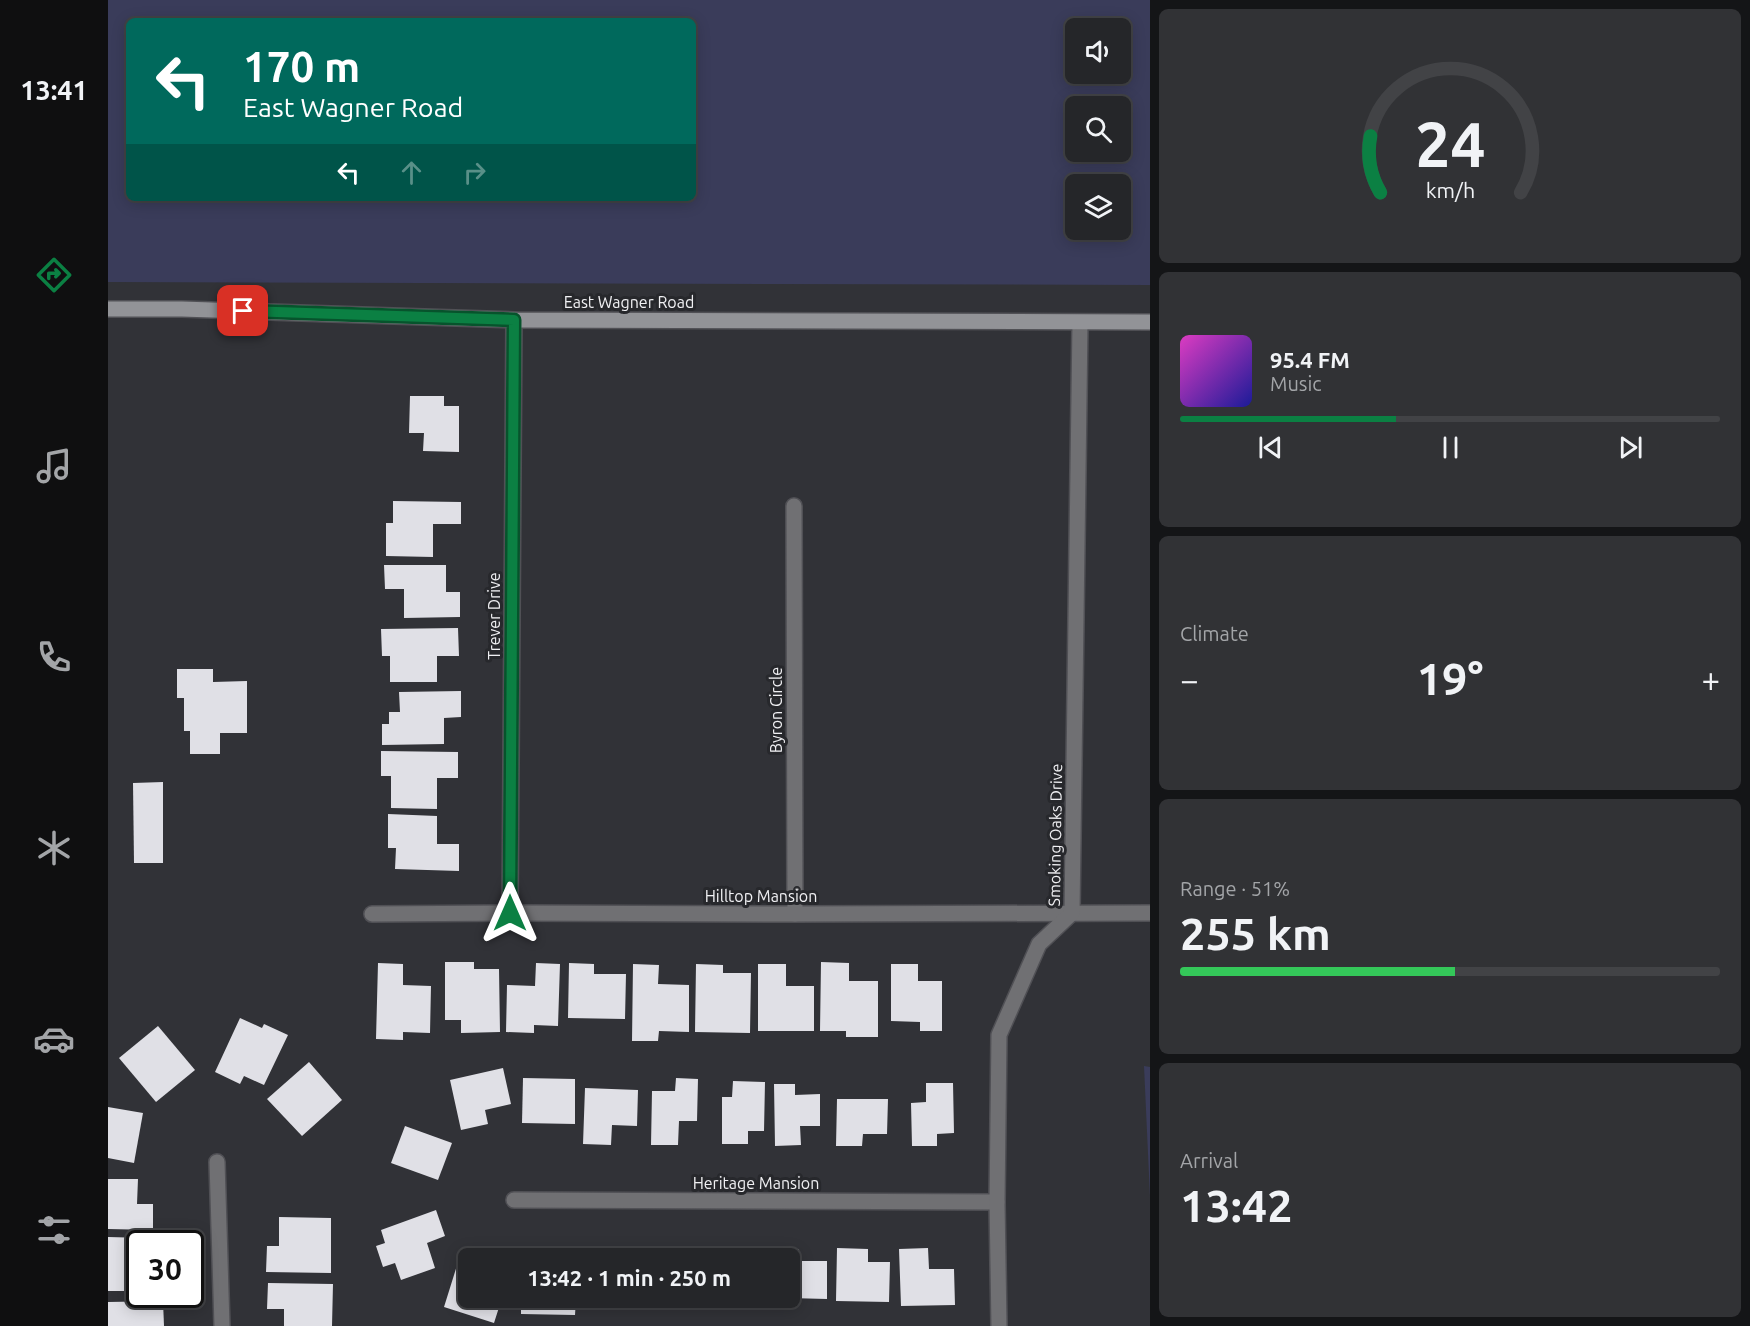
<!DOCTYPE html>
<html lang="en">
<head>
<meta charset="utf-8">
<style>
  body { margin:0; font-family:Ubuntu,sans-serif; background:#313235; color:#f1f3f6; height:100vh; display:flex; flex-direction:column; font-size:22px; white-space:nowrap }
  * { box-sizing:border-box; margin:0 }
  p { font-size:20px; color:#a3a5a8 }
  .icon { flex:none; width:33px; height:33px; fill:none; stroke:currentColor; stroke-width:2; stroke-linecap:round; stroke-linejoin:round }
  .map { position:relative; flex:1; overflow:hidden }
  .side { display:flex; flex-direction:column; gap:9px; padding:9px; background:#141517; width:600px }
  .side>* { flex:none }
  .top-card { position:absolute; left:18px; top:18px; width:570px; height:183px; border-radius:9px; box-shadow:0 3px 15px #0003,0 0 0 2px #424346; background:#00695c; color:#fff; overflow:hidden }
  .tools { position:absolute; left:957px; top:18px; display:grid; gap:12px }
  .tools a { display:grid; place-items:center; width:66px; height:66px; border-radius:9px; background:#252629; box-shadow:0 3px 15px #0003,0 0 0 2px #424346; font-size:30px }
  .speed { position:absolute; left:18px; top:1230px; display:flex; gap:12px; font-size:30px; font-weight:700; text-align:center }
  .speed>* { display:grid; place-content:center; width:78px; height:78px; border-radius:50%; background:#252629; box-shadow:0 3px 15px #0003,0 0 0 2px #424346; line-height:1 }
  .speed .limit { border:3px solid #111; border-radius:9px; background:#fff; color:#111 }
  .pin { position:absolute; display:grid; place-items:center; width:51px; height:51px; color:#fff; margin:-26px; border-radius:12px; box-shadow:0 3px 9px #0006 }
  .me { position:absolute; width:66px; margin:-33px; rotate:0deg; stroke-linejoin:round; filter:drop-shadow(0 0 4px #0008) }
  .turn { display:flex; align-items:center; gap:21px; height:126px; padding:0 18px; font-size:27px }
  .turn .icon { width:78px; height:78px; stroke-width:2.5 }
  .turn b { display:block; font-size:42px; line-height:51px }
  .lanes { display:flex; align-items:center; height:57px; padding:0 18px; background:#0003; justify-content:center; gap:30px; direction:ltr }
  .lanes .off { opacity:.35 }
  .big { font-size:45px; font-weight:700; line-height:1.1 }
  .side .tile { flex:1; display:flex; flex-direction:column; justify-content:center; gap:9px; min-width:0; padding:0 21px; border-radius:9px; background:#313235 }
  .side .dial { align-items:center; gap:0 }
  .dial svg { height:156px; overflow:visible; fill:none; stroke:#424346; stroke-width:7; stroke-linecap:round; text-anchor:middle }
  .dial text { fill:#f1f3f6; stroke:none }
  .song { display:flex; align-items:center; gap:18px }
  .cover { width:72px; height:72px; border-radius:9px; background:linear-gradient(135deg,hsl(310 70% 55%),hsl(240 70% 35%)) }
  .played { height:6px; border-radius:3px; background:linear-gradient(90deg,#0b8043 40%,#424346 40%) }
  .keys { display:flex; justify-content:space-around; direction:ltr }
  .heat { display:flex; justify-content:space-between; align-items:center; font-size:33px; direction:ltr }
  .charge { height:9px; border-radius:4px; background:linear-gradient(90deg,#34c759 51%,#424346 0) }
  .trip { position:absolute; left:350px; top:1248px; width:342px; height:60px; border-radius:9px; background:#252629; box-shadow:0 3px 15px #0003,0 0 0 2px #424346; font-weight:700; line-height:60px; text-align:center }
  main { display:flex; flex:1; min-height:0 }
  .dock { display:flex; flex-direction:column; width:108px; justify-content:space-around; align-items:center; background:#0f0f10; color:#a3a5a8 }
  .dock .icon { width:42px; height:42px }
  .dock .on { color:#0b8043 }
  .dock b { font-size:27px; color:#f1f3f6 }
  .map>svg:first-child { display:block }
  .green { fill:#3a3c5a; fill-rule:evenodd }
  .building { fill:#e0e0e6 }
  .lines { fill:none; stroke-linecap:round; stroke-linejoin:round }
  .street-casing { stroke:#505055; stroke-width:18 }
  .secondary-casing { stroke:#505055; stroke-width:18 }
  .street { stroke:#707073; stroke-width:15 }
  .secondary { stroke:#929397; stroke-width:15 }
  .route-casing { stroke:#07532c; stroke-width:15 }
  .route { stroke:#0b8043; stroke-width:10 }
  .labels { text-anchor:middle; stroke-width:6; stroke-linejoin:round; paint-order:stroke }
  .street-label { font-size:16px; fill:#f0f0f3; stroke:#27282c }
</style>
</head>
<body>
<main>
<nav class="dock">
<b>13:41</b>
<svg class="icon on" aria-label="directions" viewBox="0 0 24 24"><path d="M12 3l9 9-9 9-9-9zM9 14v-3h6M13 9l2 2-2 2"/></svg>
<svg class="icon" aria-label="music" viewBox="0 0 24 24"><path d="M9 18V5l10-2v13"/><circle cx="6" cy="18" r="3"/><circle cx="16" cy="16" r="3"/></svg>
<svg class="icon" aria-label="phone" viewBox="0 0 24 24"><path d="M5 4h4l2 5-3 2q2 4 5 5l2-3 5 2v4C11 20 4 13 5 4z"/></svg>
<svg class="icon" aria-label="climate" viewBox="0 0 24 24"><path d="M12 3v18M4 7l16 10M4 17L20 7"/></svg>
<svg class="icon" aria-label="car" viewBox="0 0 24 24"><path d="M5 17H2v-5l4-1 3-4h7l3 4 3 1v5h-3M9 17h6M6 11h13"/><circle cx="7" cy="17" r="2"/><circle cx="17" cy="17" r="2"/></svg>
<svg class="icon" aria-label="filters" viewBox="0 0 24 24"><path d="M4 7h16M4 17h16"/><circle cx="9" cy="7" r="2"/><circle cx="15" cy="17" r="2"/></svg>
</nav>
<div class="map">
<svg width="1042" height="1326" viewBox="0 0 1042 1326">
  <rect width="100%" height="100%" fill="#313237"/>
  <!-- green -->
  <g class="green">
    <path d="M0,0H1042V285L0,282ZM21,21H585V198H21ZM968,28H1012V74H968ZM968,106H1012V152H968ZM968,184H1012V230H968Z"/>
    <polygon points="1036,1066 1042,1067 1042,1197"/>
  </g>
  <!-- building -->
  <g class="building">
    <polygon points="302,396 336,396 336,406 351,406 351,452 315,451 316,433 301,433"/>
    <polygon points="285,501 353,502 353,524 325,524 325,557 278,556 278,523 285,523"/>
    <polygon points="276,565 338,565 338,592 352,592 352,617 296,618 296,589 277,589"/>
    <polygon points="350,628 351,656 329,656 329,682 282,682 282,656 274,656 273,629"/>
    <polygon points="69,669 105,669 105,682 139,681 139,733 112,733 112,754 82,754 82,731 76,731 76,698 69,698"/>
    <polygon points="353,691 353,717 336,718 336,744 274,745 274,724 281,724 281,712 292,712 291,692"/>
    <polygon points="273,751 350,752 350,778 329,778 329,809 283,808 283,776 273,776"/>
    <polygon points="55,782 55,863 26,863 25,783"/>
    <polygon points="280,814 329,816 329,844 351,844 351,871 287,869 288,848 280,848"/>
    <polygon points="337,962 366,962 366,969 391,969 392,1032 353,1033 353,1020 337,1020"/>
    <polygon points="713,962 741,963 741,981 770,981 770,1037 738,1037 738,1031 712,1031"/>
    <polygon points="270,963 295,964 295,985 323,986 322,1033 295,1032 295,1040 268,1039"/>
    <polygon points="428,963 452,964 450,1026 426,1025 426,1033 398,1032 399,985 427,986"/>
    <polygon points="461,963 486,964 486,974 518,974 517,1019 460,1018"/>
    <polygon points="525,964 551,965 550,984 581,985 581,1032 551,1031 550,1041 524,1041"/>
    <polygon points="588,964 615,965 615,973 643,973 642,1033 587,1032"/>
    <polygon points="650,964 678,964 678,986 706,986 706,1031 650,1031"/>
    <polygon points="783,964 810,964 810,981 834,981 834,1031 812,1031 812,1022 783,1021"/>
    <polygon points="132,1018 154,1028 156,1024 180,1035 156,1085 136,1076 132,1084 107,1072"/>
    <polygon points="50,1026 87,1070 48,1102 11,1058"/>
    <polygon points="201,1062 234,1100 194,1136 159,1099"/>
    <polygon points="395,1068 403,1104 377,1110 380,1124 353,1130 342,1080"/>
    <polygon points="415,1078 467,1079 467,1124 414,1123"/>
    <polygon points="568,1078 590,1079 589,1121 571,1121 570,1145 543,1145 544,1091 567,1091"/>
    <polygon points="625,1081 657,1082 656,1131 640,1131 640,1144 614,1144 614,1097 624,1097"/>
    <polygon points="818,1083 845,1083 846,1133 829,1134 829,1146 804,1146 803,1103 818,1102"/>
    <polygon points="666,1084 687,1084 687,1095 712,1094 712,1126 692,1126 693,1145 667,1146"/>
    <polygon points="477,1088 530,1090 529,1126 504,1125 503,1145 475,1144"/>
    <polygon points="729,1099 780,1099 779,1134 755,1134 754,1146 728,1146"/>
    <polygon points="0,1107 35,1113 26,1163 0,1158"/>
    <polygon points="297,1126 344,1143 330,1180 283,1163"/>
    <polygon points="0,1179 30,1179 29,1204 45,1204 45,1230 0,1229"/>
    <polygon points="328,1210 337,1236 319,1243 327,1268 293,1280 287,1263 275,1267 268,1246 277,1243 273,1230"/>
    <polygon points="171,1217 223,1218 223,1273 158,1272 159,1246 171,1246"/>
    <polygon points="0,1237 39,1238 38,1244 32,1244 32,1291 0,1291"/>
    <polygon points="479,1247 510,1249 509,1258 478,1258"/>
    <polygon points="540,1248 568,1249 567,1258 540,1258"/>
    <polygon points="605,1248 630,1249 630,1256 656,1256 656,1258 605,1258"/>
    <polygon points="729,1248 760,1249 760,1262 782,1262 781,1302 728,1301"/>
    <polygon points="820,1248 821,1269 846,1269 847,1305 793,1306 791,1249"/>
    <polygon points="666,1249 691,1249 691,1261 719,1261 719,1299 681,1298 681,1258 666,1258"/>
    <polygon points="351,1259 360,1261 360,1298 394,1298 386,1323 336,1307"/>
    <polygon points="160,1283 225,1284 224,1326 176,1326 176,1309 159,1309"/>
    <polygon points="413,1298 468,1298 467,1315 413,1314"/>
    <polygon points="477,1298 531,1298 530,1302 477,1300"/>
    <polygon points="539,1298 593,1298 593,1306 539,1305"/>
    <polygon points="55,1301 56,1326 0,1326 0,1302"/>
  </g>
  <g class="lines">
    <defs>
      <g id="street">
        <polyline points="686,506 687,914"/>
        <polyline points="402,913 406,320"/>
        <polyline points="264,914 402,913 687,914 1042,913"/>
        <polyline points="109,1162 114,1326"/>
        <polyline points="406,1200 889,1202"/>
        <polyline points="891,1326 889,1202 891,1035 931,944 964,913 972,323"/>
      </g>
      <polyline id="secondary" points="0,309 74,309 406,320 1042,322"/>
    </defs>
    <!-- street casing -->
    <use href="#street" class="street-casing"/>
    <!-- secondary casing -->
    <use href="#secondary" class="secondary-casing"/>
    <!-- street -->
    <use href="#street" class="street"/>
    <!-- secondary -->
    <use href="#secondary" class="secondary"/>
  </g>
  <g class="lines">
    <defs>
      <polyline id="route" points="135,311 406,320 402,913"/>
    </defs>
    <!-- route casing -->
    <use href="#route" class="route-casing"/>
    <!-- route -->
    <use href="#route" class="route"/>
  </g>
  <g class="labels">
    <!-- street labels -->
    <g class="street-label">
      <text x="521" y="308">East Wagner Road</text>
      <text transform="translate(386 616) rotate(-90)" y="6">Trever Drive</text>
      <text transform="translate(668 710) rotate(-90)" y="6">Byron Circle</text>
      <text transform="translate(947 835) rotate(-89)" y="6">Smoking Oaks Drive</text>
      <text x="653" y="902">Hilltop Mansion</text>
      <text x="648" y="1189">Heritage Mansion</text>
    </g>
  </g>
</svg>
<div class="tools">
<a><svg class="icon" aria-label="sound" viewBox="0 0 24 24"><path d="M4 9h4l5-4v14l-5-4H4zM17 9q2 3 0 6"/></svg></a>
<a><svg class="icon" aria-label="search" viewBox="0 0 24 24"><circle cx="10" cy="10" r="6"/><path d="M15 15l6 6"/></svg></a>
<a><svg class="icon" aria-label="layers" viewBox="0 0 24 24"><path d="M12 4l9 5-9 5-9-5zM3 14l9 5 9-5"/></svg></a>
</div>
<div class="speed"><div class="limit">30</div></div>
<div class="pin" style="left:135px;top:311px;background:#d93025"><svg class="icon" aria-label="arrive" viewBox="0 0 24 24"><path d="M6 21V4h12l-3 4 3 4H6"/></svg></div>
<svg class="me" style="left:402px;top:913px" viewBox="-20 -20 40 40"><path d="M0-17L14 15 0 8-14 15z" fill="#0b8043" stroke="#fff" stroke-width="4"/></svg>
<div class="trip">13:42 · 1 min · 250 m</div>
<div class="top-card">
<div class="turn"><svg class="icon" aria-label="left" viewBox="0 0 24 24"><path d="M17 20v-9H6M10 6l-5 5 5 5"/></svg><div><b>170 m</b>East Wagner Road</div></div>
<div class="lanes"><svg class="icon" aria-label="left" viewBox="0 0 24 24"><path d="M17 20v-9H6M10 6l-5 5 5 5"/></svg><svg class="icon off" aria-label="ahead" viewBox="0 0 24 24"><path d="M12 20V5M6 11l6-6 6 6"/></svg><svg class="icon off" aria-label="right" viewBox="0 0 24 24"><path d="M7 20v-9h11M14 6l5 5-5 5"/></svg></div>
</div>
</div>
<section class="side">
<div class="tile dial"><svg viewBox="0 0 100 80">
<path d="M14 69A42 42 0 1 1 86 69"/>
<path d="M14 69A42 42 0 0 1 9 40" stroke="#0b8043"/>
<text x="50" y="56" font-size="32" font-weight="700">24</text>
<text x="50" y="72" font-size="11">km/h</text>
</svg></div>
<div class="tile">
<div class="song"><i class="cover"></i><div><b>95.4 FM</b><p>Music</p></div></div>
<div class="played"></div>
<div class="keys"><svg class="icon" aria-label="previous" viewBox="0 0 24 24"><path d="M18 5L8 12l10 7zM5 5v14"/></svg><svg class="icon" aria-label="pause" viewBox="0 0 24 24"><path d="M8 5v14M16 5v14"/></svg><svg class="icon" aria-label="next" viewBox="0 0 24 24"><path d="M6 5l10 7-10 7zM19 5v14"/></svg></div>
</div>
<div class="tile"><p>Climate</p>
<div class="heat"><a>−</a><b class="big">19°</b><a>+</a></div>
</div>
<div class="tile"><p>Range · 51%</p><b class="big">255 km</b><div class="charge"></div></div>
<div class="tile"><p>Arrival</p><b class="big">13:42</b></div>
</section>
</main>
</body>
</html>
